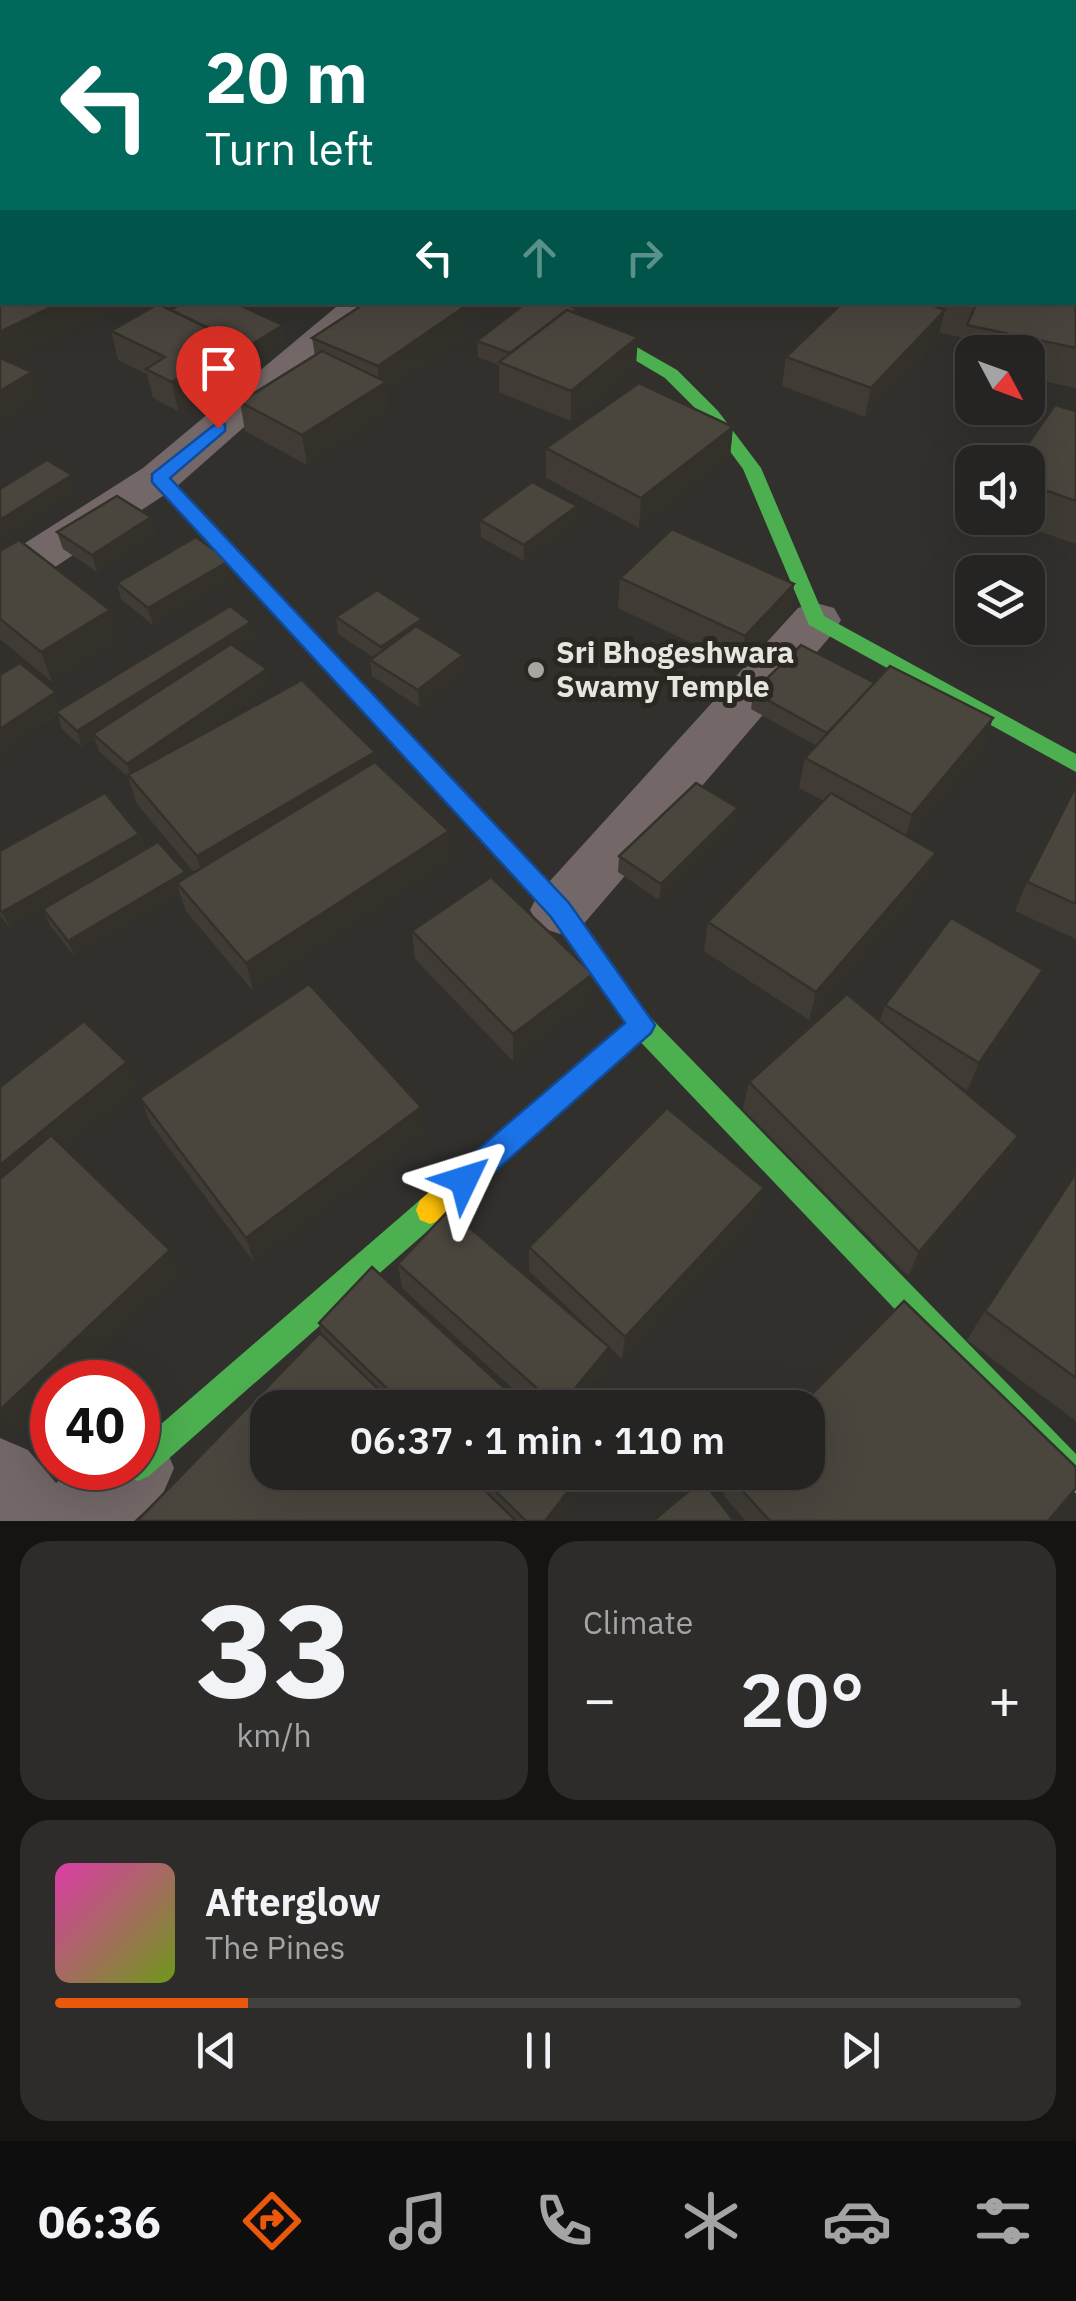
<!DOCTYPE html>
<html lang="en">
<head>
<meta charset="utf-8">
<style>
  body { margin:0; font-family:"IBM Plex Sans",sans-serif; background:#2e2c2a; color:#f1f3f6; height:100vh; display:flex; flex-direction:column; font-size:38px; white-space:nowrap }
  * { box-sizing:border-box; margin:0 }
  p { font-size:32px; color:#a4a4a5 }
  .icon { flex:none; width:55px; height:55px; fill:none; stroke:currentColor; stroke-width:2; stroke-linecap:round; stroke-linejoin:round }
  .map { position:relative; height:1521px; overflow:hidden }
  .drawer { display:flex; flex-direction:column; gap:20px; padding:20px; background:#151413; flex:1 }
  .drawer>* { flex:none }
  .hud { position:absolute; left:0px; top:0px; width:1078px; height:305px; box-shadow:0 10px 40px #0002,0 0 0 2px #424140; background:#00695c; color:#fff; overflow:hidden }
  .needle { width:65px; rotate:131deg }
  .fabs { position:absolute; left:955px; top:335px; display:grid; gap:20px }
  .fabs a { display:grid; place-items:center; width:90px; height:90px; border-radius:20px; background:#262422; box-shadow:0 10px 40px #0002,0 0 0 2px #424140; font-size:50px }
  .speed { position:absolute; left:30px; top:1360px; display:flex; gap:20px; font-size:50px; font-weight:700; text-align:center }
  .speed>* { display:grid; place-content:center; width:130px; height:130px; border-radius:50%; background:#262422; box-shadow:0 10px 40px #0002,0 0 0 2px #424140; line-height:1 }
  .speed .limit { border:15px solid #d22; background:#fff; color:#111 }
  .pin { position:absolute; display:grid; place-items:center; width:85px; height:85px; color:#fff; margin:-102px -42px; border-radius:50% 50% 50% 0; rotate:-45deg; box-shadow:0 0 10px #0007 }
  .pin .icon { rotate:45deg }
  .me { position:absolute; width:110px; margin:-55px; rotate:49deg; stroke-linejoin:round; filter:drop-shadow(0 0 8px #0008) }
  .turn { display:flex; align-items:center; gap:35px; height:210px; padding:0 40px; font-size:45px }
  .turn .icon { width:130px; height:130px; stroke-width:2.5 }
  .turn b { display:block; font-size:70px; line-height:85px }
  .lanes { display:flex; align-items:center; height:95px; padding:0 40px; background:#0003; justify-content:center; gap:50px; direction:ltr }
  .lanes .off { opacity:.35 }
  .big { font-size:75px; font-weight:600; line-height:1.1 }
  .drawer .card { flex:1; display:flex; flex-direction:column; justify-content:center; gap:15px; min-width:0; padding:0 35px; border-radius:30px; background:#2e2c2a }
  .drawer .dial { align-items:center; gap:0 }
  .dial b { font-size:130px; line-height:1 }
  .song { display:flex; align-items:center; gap:30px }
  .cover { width:120px; height:120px; border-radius:15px; background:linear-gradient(135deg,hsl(320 70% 55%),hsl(80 70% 35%)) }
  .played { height:10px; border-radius:5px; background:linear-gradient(90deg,#ea580c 20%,#424140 20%) }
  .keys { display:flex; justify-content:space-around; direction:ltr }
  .heat { display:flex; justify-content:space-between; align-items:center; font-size:55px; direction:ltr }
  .drawer .tiles { flex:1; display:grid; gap:20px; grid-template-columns:1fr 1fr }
  .card:last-child { grid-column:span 2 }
  .trip { position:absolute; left:250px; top:1390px; width:575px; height:100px; border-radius:30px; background:#262422; box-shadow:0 10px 40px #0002,0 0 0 2px #424140; font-weight:600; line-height:100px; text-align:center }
  .tabs { display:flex; height:160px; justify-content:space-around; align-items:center; background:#0f0e0e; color:#a4a4a5 }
  .tabs .icon { width:70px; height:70px }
  .tabs .current { color:#ea580c }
  .tabs b { font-size:45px; color:#f1f3f6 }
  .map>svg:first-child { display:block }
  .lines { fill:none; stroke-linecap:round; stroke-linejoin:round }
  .street { fill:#736768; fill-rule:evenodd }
  .fast { fill:#4caf50; fill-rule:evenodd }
  .slow { fill:#ffc107; fill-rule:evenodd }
  .jam { fill:#c62828; fill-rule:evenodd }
  .wall { fill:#403c35 }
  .shaded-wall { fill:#34312b }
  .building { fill:#4a463e; stroke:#34312b; stroke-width:2.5 }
  .route { fill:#1a73e8; stroke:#114b97; stroke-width:2.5 }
  .poi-dot { fill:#a7a6a1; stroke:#2a2821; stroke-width:4 }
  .labels { text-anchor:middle; stroke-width:10; stroke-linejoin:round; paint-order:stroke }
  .poi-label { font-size:30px; font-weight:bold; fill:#e6e5e0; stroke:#2a2821; text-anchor:start }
</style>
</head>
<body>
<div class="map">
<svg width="1076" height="1521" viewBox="0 0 1076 1521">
  <rect width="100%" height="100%" fill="#32302d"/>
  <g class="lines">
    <!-- street -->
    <g class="street">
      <polygon points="342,302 386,302 175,488 17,592 0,597 0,559 143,468"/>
      <polygon points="816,603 834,608 841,620 834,632 581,927 560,934 539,927 530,910 539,893 798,608"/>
      <polygon points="138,1430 162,1440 174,1468 162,1496 134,1521 0,1521 0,1438 28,1450 56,1483 74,1468 138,1468"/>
    </g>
    <!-- fast -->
    <g class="fast">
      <polygon points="306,0 340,0 341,2 308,2"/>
      <polygon points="537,302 558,302 677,370 718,411 761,468 824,616 1076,754 1076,772 809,625 743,469 706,419 665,378"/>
      <polygon points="641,1014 650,1017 1076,1454 1076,1493 1065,1488 632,1033 628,1025 632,1017"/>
      <polygon points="430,1196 440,1200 444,1210 440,1220 149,1476 138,1481 127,1476 123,1468 138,1468 138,1444 420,1200"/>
    </g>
    <!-- slow -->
    <polygon class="slow" points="580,929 589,932 650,1017 654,1025 650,1033 440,1220 430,1224 420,1220 416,1210 420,1200 625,1023 568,939 571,932"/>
    <!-- jam -->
    <path class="jam" d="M159,472L166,474L569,903L592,939L589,946C569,953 561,932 551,917L152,482L150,478Z"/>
  </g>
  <!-- wall -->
  <g class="wall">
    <polygon points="0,0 43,0 37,2 2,2 2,8 0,7"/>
    <polygon points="1034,0 1076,0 1076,48 1075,2 1047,2"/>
    <polygon points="1075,72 1076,388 1028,378 1028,352 972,352 972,366 958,363 964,338 940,333 938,338 865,417 782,386 786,357 937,307 938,302 1075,302"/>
    <polygon points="367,302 493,302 464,322 465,336 386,391 388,412 307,465 245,431 240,402 315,356 312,338"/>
    <polygon points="171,310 283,325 285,341 243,367 242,367 242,371 178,411 153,398 147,374 118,360 111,331"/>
    <polygon points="477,341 636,366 571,421 499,392 499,365 478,357"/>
    <polygon points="1076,411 1076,544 1001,518 1028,518 1028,462"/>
    <polygon points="733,427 730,456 639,528 546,478 546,448"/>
    <polygon points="577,506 576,523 524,561 481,537 480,520"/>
    <polygon points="151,517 155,534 97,572 63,549 57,532"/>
    <polygon points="0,551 119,640 52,682 0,639"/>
    <polygon points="232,578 153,625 121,599 117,583"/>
    <polygon points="620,578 794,584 789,614 740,666 618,608"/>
    <polygon points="336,617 463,655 464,672 419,707 372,676 370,660 373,657 338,634"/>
    <polygon points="251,622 255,639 238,649 270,686 187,743 375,752 377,764 451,860 253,991 186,911 180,894 74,956 50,925 43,909 186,877 194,872 137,804 128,777 99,751 95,739 82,747 62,729 57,713 6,746 10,755 0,762 0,675 62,709"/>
    <polygon points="875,683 993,718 983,748 909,838 926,882 809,1020 704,951 708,922 824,801 799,788 805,758 817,746 751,709 753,692"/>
    <polygon points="1076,786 1076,939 1015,911 1027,882"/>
    <polygon points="738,808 735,824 659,900 618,872 619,856"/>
    <polygon points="139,834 144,850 10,928 0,915 0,851"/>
    <polygon points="412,931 591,1002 513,1061 415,959"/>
    <polygon points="1030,998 967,1090 947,1077 1018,1136 1005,1162 908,1276 743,1109 749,1082 880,1021 885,1005"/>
    <polygon points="140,1098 424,1133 254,1262 151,1124"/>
    <polygon points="1076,1173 1076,1421 967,1340 985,1311"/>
    <polygon points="764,1188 757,1213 622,1359 529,1271 529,1247"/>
    <polygon points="398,1264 606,1369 575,1408 534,1408 402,1288"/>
    <polygon points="319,1323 526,1408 268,1408 268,1472 589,1472 588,1485 559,1521 137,1521 322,1335"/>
    <polygon points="729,1476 1048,1521 746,1521 723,1495"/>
  </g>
  <!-- shaded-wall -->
  <g class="shaded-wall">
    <polygon points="10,0 43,0 37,2 11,2"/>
    <polygon points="2,66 2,96 0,90 0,67"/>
    <polygon points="2,143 2,173 0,174 0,144"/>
    <polygon points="2,251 2,293 0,294 0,252"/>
    <polygon points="61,302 111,302 112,310 0,365 0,332"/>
    <polygon points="469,302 493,302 464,322 465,336 386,391 388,412 307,465 302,435 379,386 378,366"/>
    <polygon points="945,310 938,338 865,417 871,388"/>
    <polygon points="283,325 285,341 243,367 241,351"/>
    <polygon points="638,337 636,366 571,421 571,391"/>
    <polygon points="237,342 242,371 178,411 172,382"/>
    <polygon points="32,372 40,401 0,426 0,391"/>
    <polygon points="733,427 730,456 639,528 641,498"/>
    <polygon points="72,475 77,491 0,541 0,520"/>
    <polygon points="577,506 576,523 524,561 524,545"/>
    <polygon points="151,517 155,534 97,572 92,555"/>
    <polygon points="229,561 232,578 153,625 148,608"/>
    <polygon points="794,584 789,614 740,666 745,636"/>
    <polygon points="110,610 119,640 52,682 41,652"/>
    <polygon points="422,619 423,636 383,664 381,647"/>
    <polygon points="251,622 255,639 97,738 93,734 95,739 82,747 77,731"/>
    <polygon points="463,655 464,672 419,707 418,690"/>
    <polygon points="267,669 270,686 132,780 127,764"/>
    <polygon points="56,692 62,709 6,746 10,755 0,762 0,729"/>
    <polygon points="993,718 983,748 903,845 912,815"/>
    <polygon points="375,752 379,782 205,885 197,856"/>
    <polygon points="738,808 735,824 659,900 661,884"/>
    <polygon points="449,831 451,860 253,991 246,963"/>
    <polygon points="139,834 144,850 10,928 2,912"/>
    <polygon points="936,853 926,882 809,1020 816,992"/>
    <polygon points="185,872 190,888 177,883 180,894 74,956 68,941"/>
    <polygon points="1043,970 1030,998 967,1090 979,1063"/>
    <polygon points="593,974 591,1002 513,1061 513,1034"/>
    <polygon points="127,1062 138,1089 0,1203 0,1165"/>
    <polygon points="421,1107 424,1133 254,1262 246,1238"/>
    <polygon points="1018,1136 1005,1162 908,1276 919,1252"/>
    <polygon points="764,1188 757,1213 622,1359 625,1337"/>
    <polygon points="170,1250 180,1274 67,1382 52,1382 52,1397 15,1432 0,1414 0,1410"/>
    <polygon points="609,1347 606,1369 575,1408 559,1408"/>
    <polygon points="583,1472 589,1472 588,1485 559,1521 545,1521"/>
  </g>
  <!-- building -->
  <g class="building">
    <polygon points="72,0 100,0 96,2 68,2"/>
    <polygon points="113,0 147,0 143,2 109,2"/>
    <polygon points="186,0 268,0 265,2 183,2"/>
    <polygon points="273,0 321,0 318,2 269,2"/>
    <polygon points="726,0 768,0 767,2 725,2"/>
    <polygon points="1060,0 1076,0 1076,22 1075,2 1061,2"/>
    <polygon points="2,28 2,66 0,67 0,29"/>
    <polygon points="1075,72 1076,72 1076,191 1075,190"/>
    <polygon points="2,85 2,143 0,144 0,86"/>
    <polygon points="2,174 2,251 0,252 0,176"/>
    <polygon points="1075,193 1076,348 967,325 977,302 1075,302"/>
    <polygon points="2,302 61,302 0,332 0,303"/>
    <polygon points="184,302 233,302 283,325 241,351 239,350 237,342 171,310"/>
    <polygon points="367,302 452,302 464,307 378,366 312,338"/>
    <polygon points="452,302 469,302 463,307"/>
    <polygon points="527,302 561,302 578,309 574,312 567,310 510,353 477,341"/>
    <polygon points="843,302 924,302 945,310 871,388 786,357"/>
    <polygon points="158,304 237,342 172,382 146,369 165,357 111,331"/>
    <polygon points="567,310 638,337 571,391 499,362"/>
    <polygon points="322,351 386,382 302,435 240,402"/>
    <polygon points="0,358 32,372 0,391"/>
    <polygon points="639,383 733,427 641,498 546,448"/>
    <polygon points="1055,405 1076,411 1076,501 1028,484 1028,462 1015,462"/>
    <polygon points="47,460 72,475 0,520 0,489"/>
    <polygon points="532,482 577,506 524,545 480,520"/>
    <polygon points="117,496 151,517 92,555 57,532"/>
    <polygon points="672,529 794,584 745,636 620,578"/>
    <polygon points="196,537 229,561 148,608 117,583"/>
    <polygon points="19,540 110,610 41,652 0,619 0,551"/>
    <polygon points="377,590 422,619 381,647 336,617"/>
    <polygon points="230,606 251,622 77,731 56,712"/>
    <polygon points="416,626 463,655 418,690 370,660"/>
    <polygon points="231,644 267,669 127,764 93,734"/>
    <polygon points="801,645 875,683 827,733 753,692"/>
    <polygon points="20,663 56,692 0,729 0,675"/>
    <polygon points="890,666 993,718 912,815 805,758"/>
    <polygon points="302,680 375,752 197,856 128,775"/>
    <polygon points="375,762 449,831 246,963 177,883"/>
    <polygon points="696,783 738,808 661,884 619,856"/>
    <polygon points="1076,786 1076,904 1027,882"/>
    <polygon points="105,793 139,834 2,912 0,909 0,851"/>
    <polygon points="831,793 936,853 816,992 708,922"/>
    <polygon points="158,842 185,872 68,941 43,909"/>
    <polygon points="491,877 593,974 513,1034 412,931"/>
    <polygon points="951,918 1043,970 979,1063 885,1005"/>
    <polygon points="309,984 421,1107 246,1238 140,1098"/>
    <polygon points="847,994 1018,1136 919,1252 749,1082"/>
    <polygon points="84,1021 127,1062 0,1165 0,1087"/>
    <polygon points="667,1108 764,1188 625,1337 529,1247"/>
    <polygon points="51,1135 170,1250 0,1410 0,1179"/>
    <polygon points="1076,1173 1076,1378 985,1311"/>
    <polygon points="449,1210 609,1347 559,1408 398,1264"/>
    <polygon points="372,1267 526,1408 407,1408 319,1323"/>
    <polygon points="904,1301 1076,1467 1076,1488 1048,1521 770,1521 729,1476 733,1472 808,1472 808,1408 798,1408"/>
    <polygon points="320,1333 398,1408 268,1408 268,1472 466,1472 516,1521 137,1521"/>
    <polygon points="476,1472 583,1472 545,1521 526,1521"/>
    <polygon points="702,1480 734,1521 653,1521"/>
  </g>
  <!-- route -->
  <polygon class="route" points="218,422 225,424 225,431 170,478 569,903 655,1025 651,1033 474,1190 464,1194 453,1190 449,1180 453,1171 625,1023 551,917 152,482 152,474"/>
  <!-- markers -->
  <circle class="poi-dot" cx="536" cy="670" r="10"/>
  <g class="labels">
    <!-- poi labels -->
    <g class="poi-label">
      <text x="556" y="663">Sri Bhogeshwara<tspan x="556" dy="34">Swamy Temple</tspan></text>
    </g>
  </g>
</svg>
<div class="fabs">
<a><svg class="needle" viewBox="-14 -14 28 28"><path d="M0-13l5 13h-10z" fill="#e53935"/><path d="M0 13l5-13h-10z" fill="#a4a4a5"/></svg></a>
<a><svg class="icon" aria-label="sound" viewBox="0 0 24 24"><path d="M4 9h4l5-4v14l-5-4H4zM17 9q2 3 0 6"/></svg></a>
<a><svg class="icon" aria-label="layers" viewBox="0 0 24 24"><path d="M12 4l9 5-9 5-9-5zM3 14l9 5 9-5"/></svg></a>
</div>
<div class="speed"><div class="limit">40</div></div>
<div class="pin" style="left:218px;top:428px;background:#d93025"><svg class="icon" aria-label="arrive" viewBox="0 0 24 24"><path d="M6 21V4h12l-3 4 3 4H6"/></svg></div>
<svg class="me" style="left:464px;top:1180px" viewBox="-20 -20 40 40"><path d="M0-17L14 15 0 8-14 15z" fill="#1a73e8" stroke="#fff" stroke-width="4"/></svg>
<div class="trip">06:37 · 1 min · 110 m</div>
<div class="hud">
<div class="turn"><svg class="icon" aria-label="left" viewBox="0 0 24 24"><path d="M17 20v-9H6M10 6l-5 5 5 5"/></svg><div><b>20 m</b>Turn left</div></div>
<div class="lanes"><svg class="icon" aria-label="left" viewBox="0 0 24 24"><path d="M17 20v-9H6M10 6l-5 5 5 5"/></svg><svg class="icon off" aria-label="ahead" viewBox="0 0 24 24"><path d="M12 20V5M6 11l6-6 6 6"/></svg><svg class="icon off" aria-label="right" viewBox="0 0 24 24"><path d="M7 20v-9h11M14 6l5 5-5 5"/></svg></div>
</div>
</div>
<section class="drawer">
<div class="tiles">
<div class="card dial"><b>33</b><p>km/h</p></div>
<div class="card"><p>Climate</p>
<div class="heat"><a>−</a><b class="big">20°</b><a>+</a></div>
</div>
<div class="card">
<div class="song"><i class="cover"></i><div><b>Afterglow</b><p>The Pines</p></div></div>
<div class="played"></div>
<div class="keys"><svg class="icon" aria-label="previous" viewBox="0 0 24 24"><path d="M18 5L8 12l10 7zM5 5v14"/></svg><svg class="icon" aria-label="pause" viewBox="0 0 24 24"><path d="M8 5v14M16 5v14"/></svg><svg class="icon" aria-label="next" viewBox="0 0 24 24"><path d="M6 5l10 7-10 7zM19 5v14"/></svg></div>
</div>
</div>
</section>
<nav class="tabs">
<b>06:36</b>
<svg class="icon current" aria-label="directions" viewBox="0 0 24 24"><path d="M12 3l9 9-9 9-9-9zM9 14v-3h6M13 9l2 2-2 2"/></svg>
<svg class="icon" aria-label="music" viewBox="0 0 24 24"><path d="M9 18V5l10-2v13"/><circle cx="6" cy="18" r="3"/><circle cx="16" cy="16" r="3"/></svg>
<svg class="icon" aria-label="phone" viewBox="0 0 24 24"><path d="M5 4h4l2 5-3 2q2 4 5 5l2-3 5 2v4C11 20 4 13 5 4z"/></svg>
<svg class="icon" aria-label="climate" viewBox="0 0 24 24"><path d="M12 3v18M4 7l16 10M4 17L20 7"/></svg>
<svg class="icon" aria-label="car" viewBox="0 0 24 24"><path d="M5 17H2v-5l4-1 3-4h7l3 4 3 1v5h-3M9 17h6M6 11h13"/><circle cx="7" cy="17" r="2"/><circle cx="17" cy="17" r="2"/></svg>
<svg class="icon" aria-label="filters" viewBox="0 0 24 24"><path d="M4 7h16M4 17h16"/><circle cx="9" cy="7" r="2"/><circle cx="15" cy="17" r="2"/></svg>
</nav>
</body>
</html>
